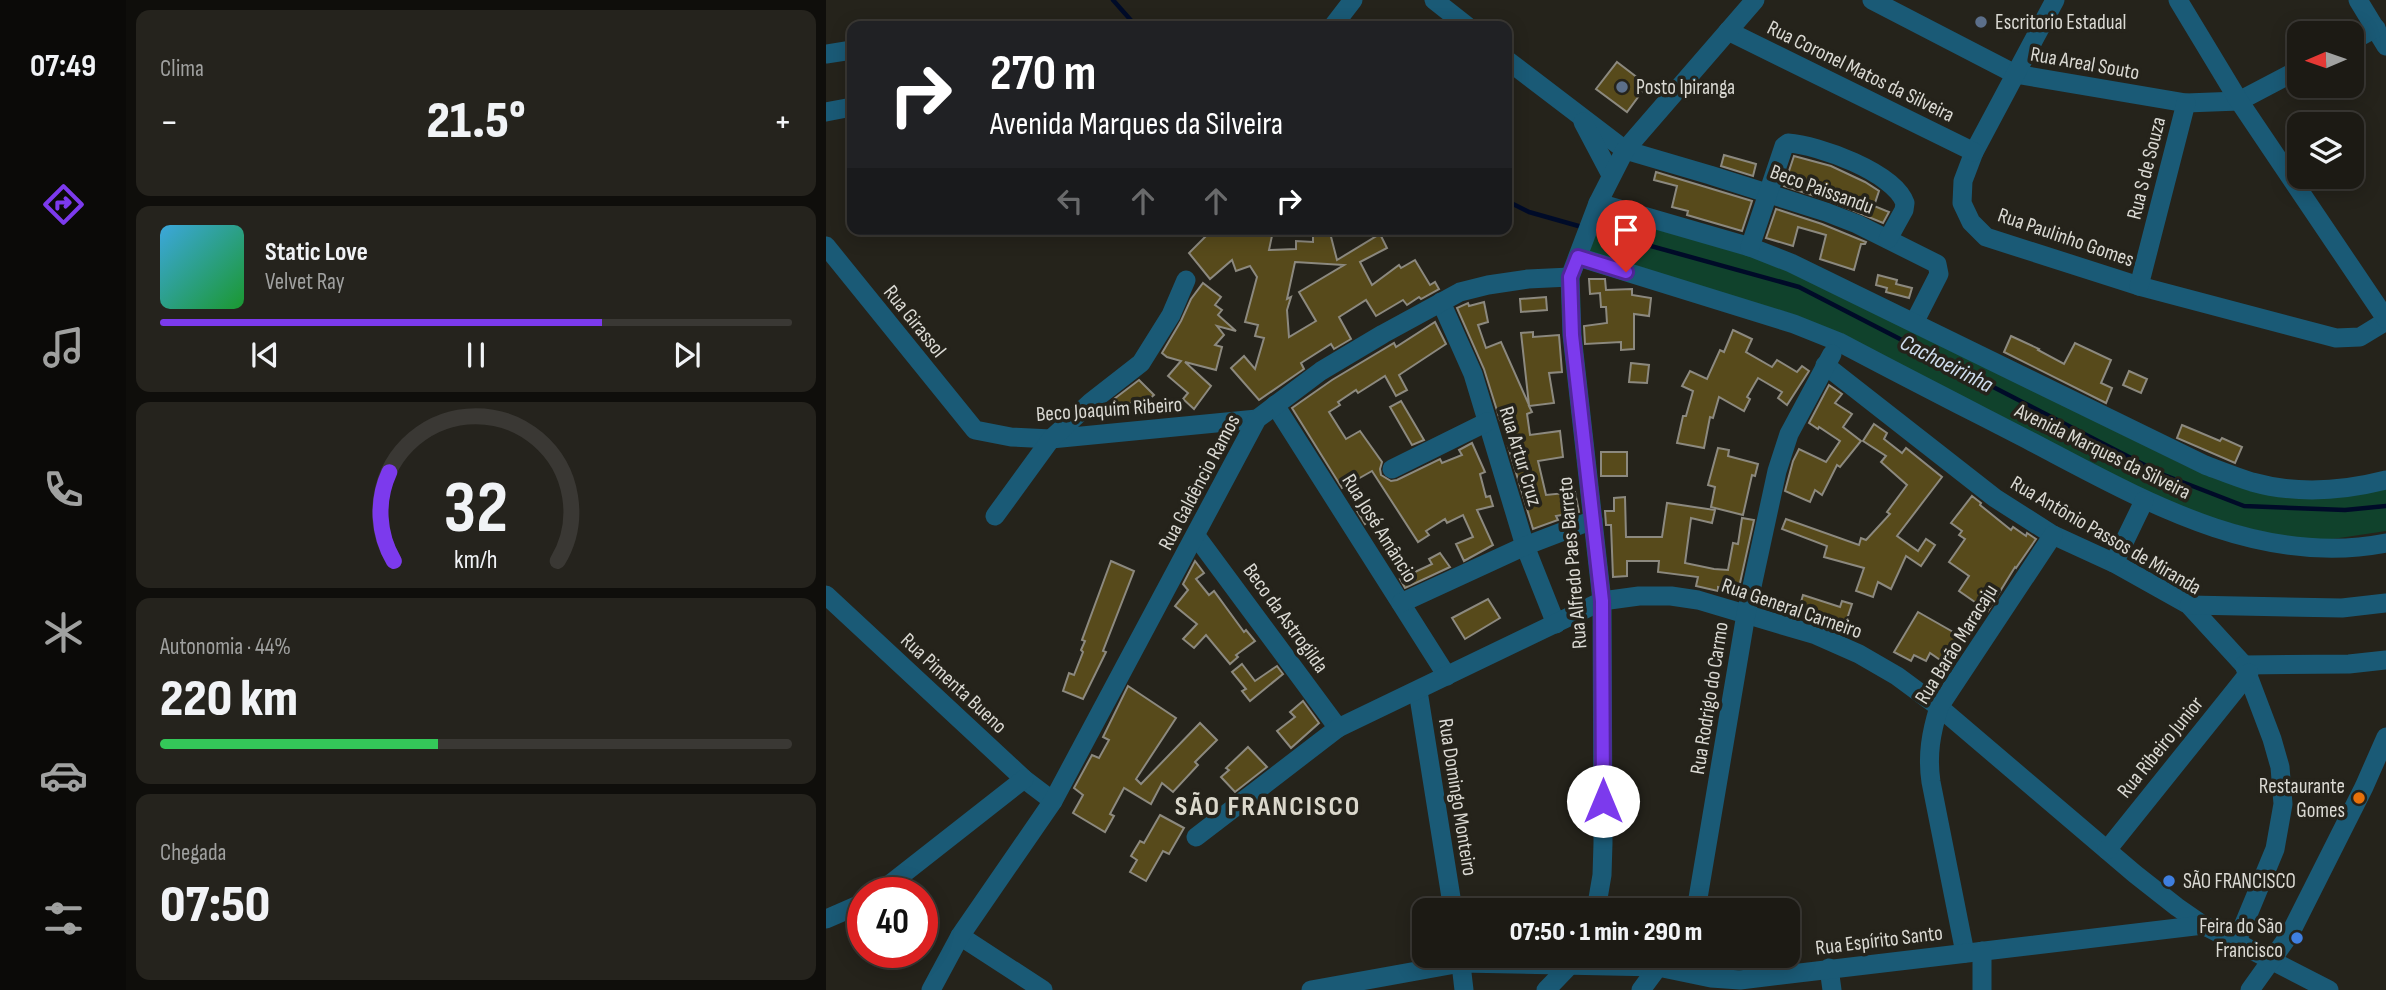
<!DOCTYPE html>
<html lang="pt">
<head>
<meta charset="utf-8">
<style>
  body { margin:0; font-family:"Sofia Sans Condensed",sans-serif; background:#25231d; color:#f1f3f6; height:100vh; display:flex; flex-direction:column; font-size:26px; white-space:nowrap }
  * { box-sizing:border-box; margin:0 }
  p { font-size:23px; color:#a0a1a0 }
  .icon { flex:none; width:38px; height:38px; fill:none; stroke:currentColor; stroke-width:2; stroke-linecap:round; stroke-linejoin:round }
  .map { position:relative; flex:1; overflow:hidden }
  .panel { display:flex; flex-direction:column; gap:10px; padding:10px; background:#0f0e0b; width:700px }
  .panel>* { flex:none }
  .guide { position:absolute; left:21px; top:21px; width:665px; height:214px; border-radius:14px; box-shadow:0 4px 18px #0003,0 0 0 2px #3a3834; background:#202124; color:#fff; overflow:hidden }
  .needle { width:46px; rotate:268deg }
  .fabs { position:absolute; left:1461px; top:21px; display:grid; gap:14px }
  .fabs a { display:grid; place-items:center; width:77px; height:77px; border-radius:14px; background:#1c1a14; box-shadow:0 4px 18px #0003,0 0 0 2px #3a3834; font-size:35px }
  .speed { position:absolute; left:21px; top:877px; display:flex; gap:14px; font-size:35px; font-weight:700; text-align:center }
  .speed>* { display:grid; place-content:center; width:91px; height:91px; border-radius:50%; background:#1c1a14; box-shadow:0 4px 18px #0003,0 0 0 2px #3a3834; line-height:1 }
  .speed .limit { border:10px solid #d22; background:#fff; color:#111 }
  .pin { position:absolute; display:grid; place-items:center; width:60px; height:60px; color:#fff; margin:-72px -30px; border-radius:50% 50% 50% 0; rotate:-45deg; box-shadow:0 0 7px #0007 }
  .pin .icon { rotate:45deg }
  .me { position:absolute; width:77px; margin:-38px; rotate:0deg; stroke-linejoin:round; filter:drop-shadow(0 0 5px #0008) }
  .turn { display:flex; align-items:center; gap:24px; height:147px; padding:0 28px; font-size:32px }
  .turn .icon { width:91px; height:91px; stroke-width:2.5 }
  .turn b { display:block; font-size:49px; line-height:60px }
  .lanes { display:flex; align-items:center; height:66px; padding:0 28px; background:#0003; justify-content:center; gap:35px; direction:ltr }
  .lanes .off { opacity:.35 }
  .big { font-size:52px; font-weight:800; line-height:1.1 }
  .panel .tile { flex:1; display:flex; flex-direction:column; justify-content:center; gap:10px; min-width:0; padding:0 24px; border-radius:14px; background:#25231d }
  .panel .dial { align-items:center; gap:0 }
  .dial svg { height:182px; overflow:visible; fill:none; stroke:#3a3834; stroke-width:7; stroke-linecap:round; text-anchor:middle }
  .dial text { fill:#f1f3f6; stroke:none }
  .song { display:flex; align-items:center; gap:21px }
  .cover { width:84px; height:84px; border-radius:10px; background:linear-gradient(135deg,hsl(200 70% 55%),hsl(130 70% 35%)) }
  .played { height:7px; border-radius:4px; background:linear-gradient(90deg,#7c3aed 70%,#3a3834 70%) }
  .keys { display:flex; justify-content:space-around; direction:ltr }
  .heat { display:flex; justify-content:space-between; align-items:center; font-size:38px; direction:ltr }
  .charge { height:10px; border-radius:5px; background:linear-gradient(90deg,#34c759 44%,#3a3834 0) }
  .trip { position:absolute; left:586px; top:898px; width:388px; height:70px; border-radius:14px; background:#1c1a14; box-shadow:0 4px 18px #0003,0 0 0 2px #3a3834; font-weight:800; line-height:70px; text-align:center }
  main { display:flex; flex:1; min-height:0 }
  .tabs { display:flex; flex-direction:column; width:126px; justify-content:space-around; align-items:center; background:#0b0a08; color:#a0a1a0 }
  .tabs .icon { width:49px; height:49px }
  .tabs .current { color:#7c3aed }
  .tabs b { font-size:32px; color:#f1f3f6 }
  .map>svg:first-child { display:block }
  .green { fill:#10422c }
  .lines { fill:none; stroke-linecap:round; stroke-linejoin:round }
  .stream { stroke:#000b28; stroke-width:4.5 }
  .building { fill:#574a1b; stroke:#8c897f; stroke-width:2; fill-rule:evenodd }
  .minor { stroke:#1a5a76; stroke-width:19 }
  .route-casing { stroke:#51269a; stroke-width:18 }
  .route { stroke:#7c3aed; stroke-width:12 }
  .service-dot { fill:#5c6f8a; stroke:#25231b; stroke-width:2.5 }
  .food-dot { fill:#e8710a; stroke:#25231b; stroke-width:2.5 }
  .shop-dot { fill:#3f7fe0; stroke:#25231b; stroke-width:2.5 }
  .labels { text-anchor:middle; stroke-width:7; stroke-linejoin:round; paint-order:stroke }
  .poi-label { font-size:21px; fill:#dad9d3; stroke:#25231b; text-anchor:start }
  .street-label { font-size:21px; fill:#dad9d3; stroke:#25231b }
  .water-label { font-size:23px; font-style:italic; fill:#cfddee; stroke:#25231b }
  .district-label { font-size:28px; font-weight:bold; letter-spacing:2px; fill:#dbd8cc; stroke:#25231b }
</style>
</head>
<body>
<main>
<nav class="tabs">
<b>07:49</b>
<svg class="icon current" aria-label="directions" viewBox="0 0 24 24"><path d="M12 3l9 9-9 9-9-9zM9 14v-3h6M13 9l2 2-2 2"/></svg>
<svg class="icon" aria-label="music" viewBox="0 0 24 24"><path d="M9 18V5l10-2v13"/><circle cx="6" cy="18" r="3"/><circle cx="16" cy="16" r="3"/></svg>
<svg class="icon" aria-label="phone" viewBox="0 0 24 24"><path d="M5 4h4l2 5-3 2q2 4 5 5l2-3 5 2v4C11 20 4 13 5 4z"/></svg>
<svg class="icon" aria-label="climate" viewBox="0 0 24 24"><path d="M12 3v18M4 7l16 10M4 17L20 7"/></svg>
<svg class="icon" aria-label="car" viewBox="0 0 24 24"><path d="M5 17H2v-5l4-1 3-4h7l3 4 3 1v5h-3M9 17h6M6 11h13"/><circle cx="7" cy="17" r="2"/><circle cx="17" cy="17" r="2"/></svg>
<svg class="icon" aria-label="filters" viewBox="0 0 24 24"><path d="M4 7h16M4 17h16"/><circle cx="9" cy="7" r="2"/><circle cx="15" cy="17" r="2"/></svg>
</nav>
<section class="panel">
<div class="tile"><p>Clima</p>
<div class="heat"><a>−</a><b class="big">21.5°</b><a>+</a></div>
</div>
<div class="tile">
<div class="song"><i class="cover"></i><div><b>Static Love</b><p>Velvet Ray</p></div></div>
<div class="played"></div>
<div class="keys"><svg class="icon" aria-label="previous" viewBox="0 0 24 24"><path d="M18 5L8 12l10 7zM5 5v14"/></svg><svg class="icon" aria-label="pause" viewBox="0 0 24 24"><path d="M8 5v14M16 5v14"/></svg><svg class="icon" aria-label="next" viewBox="0 0 24 24"><path d="M6 5l10 7-10 7zM19 5v14"/></svg></div>
</div>
<div class="tile dial"><svg viewBox="0 0 100 80">
<path d="M14 69A42 42 0 1 1 86 69"/>
<path d="M14 69A42 42 0 0 1 12 30" stroke="#7c3aed"/>
<text x="50" y="56" font-size="32" font-weight="700">32</text>
<text x="50" y="72" font-size="11">km/h</text>
</svg></div>
<div class="tile"><p>Autonomia · 44%</p><b class="big">220 km</b><div class="charge"></div></div>
<div class="tile"><p>Chegada</p><b class="big">07:50</b></div>
</section>
<div class="map">
<svg width="1560" height="990" viewBox="0 0 1560 990">
  <rect width="100%" height="100%" fill="#25231b"/>
  <!-- green -->
  <polygon class="green" points="774,211 985,275 1176,375 1358,465 1395,481 1560,484 1560,531 1500,540 1471,541 1347,508 972,316 760,251"/>
  <g class="lines">
    <!-- stream -->
    <g class="stream">
      <polyline points="287,0 310,26"/>
      <polyline points="681,201 703,212 756,227"/>
      <polyline points="767,230 973,287 1338,475 1418,506 1519,510 1560,506"/>
    </g>
  </g>
  <!-- building -->
  <g class="building">
    <polygon points="791,62 821,85 801,112 770,89"/>
    <polygon points="898,155 930,164 927,176 895,166"/>
    <polygon points="968,156 1005,166 1039,182 1053,191 1048,206 1063,212 1057,223 1004,201 958,186"/>
    <polygon points="830,172 926,201 916,231 861,215 862,211 846,207 851,186 828,180"/>
    <polygon points="950,209 996,224 1040,242 1039,244 1035,244 1028,270 994,259 1000,235 972,227 967,246 940,238"/>
    <path d="M387,229H438L447,231L443,250L470,249V241L487,242V229H503L511,260L554,234L561,248L534,262L546,285L573,265L575,268L589,260L604,285L609,282L613,289L595,299L593,297L581,305L577,300L550,316L540,300L513,317L525,339L508,349L505,344L475,363L478,369L433,400L405,368L418,356L429,369L438,338L429,336L432,325L419,322L431,277L424,266L410,271L406,260L384,279L363,253ZM469,262L518,265L473,292L490,321L463,337L461,310L465,297L461,299Z"/>
    <polygon points="1052,275 1071,280 1070,284 1086,288 1083,298 1060,292 1061,288 1050,285"/>
    <polygon points="763,279 779,279 780,290 806,289 806,295 825,298 823,316 808,314 808,349 795,350 795,342 759,344 758,326 781,323 780,307 775,307 774,293 764,294"/>
    <polygon points="377,283 395,297 389,305 396,310 392,315 410,331 391,326 398,335 389,345 396,347 390,370 359,362 385,386 368,409 357,399 362,393 342,376 355,361 341,357 336,353 355,321 365,299"/>
    <polygon points="720,297 721,310 695,312 694,299"/>
    <polygon points="658,302 662,322 652,325 660,348 675,342 703,405 695,333 707,332 707,337 733,335 736,372 723,373 728,403 703,406 706,412 701,414 704,435 734,431 737,457 712,461 720,495 749,492 753,512 730,516 732,520 707,529 682,446 690,444 685,417 674,420 658,369 631,308 642,303 643,306"/>
    <polygon points="609,322 620,344 573,375 581,390 570,396 559,376 532,393 530,390 512,402 514,405 503,412 520,439 534,431 556,462 554,469 555,475 565,481 571,480 614,459 616,463 636,455 633,450 646,443 659,472 654,474 660,497 664,496 667,506 651,510 667,545 638,561 630,544 647,537 637,515 621,523 619,519 600,531 603,535 592,542 546,471 516,488 466,408 506,380 568,343 570,347"/>
    <polygon points="907,330 926,339 920,352 946,367 951,360 971,372 976,366 983,371 961,405 952,398 956,392 932,378 921,397 924,399 918,411 893,397 887,418 884,417 878,448 851,443 857,416 860,416 867,391 856,386 864,371 881,379 894,350 898,352"/>
    <polygon points="1185,336 1213,349 1212,350 1238,364 1249,343 1285,360 1275,383 1286,388 1280,403 1178,352"/>
    <polygon points="805,363 823,365 821,383 803,382"/>
    <polygon points="1303,371 1321,379 1315,393 1297,385"/>
    <polygon points="313,380 328,395 310,410 304,403 294,409 288,399"/>
    <polygon points="1003,385 1016,394 1009,403 1026,414 1017,427 1035,441 1014,467 1011,465 996,495 989,490 984,502 959,491 967,461 973,449 1000,462 1014,441 993,427 992,429 983,423"/>
    <polygon points="575,401 598,440 586,445 564,407"/>
    <polygon points="1048,424 1061,433 1058,439 1076,453 1080,448 1116,477 1071,536 1092,551 1100,539 1109,545 1095,566 1080,556 1065,589 1052,582 1047,597 1030,591 1038,568 998,557 1001,546 956,529 960,519 1033,545 1035,538 1040,540 1064,514 1061,512 1081,485 1055,462 1060,456 1037,441"/>
    <polygon points="1356,425 1394,441 1396,438 1416,447 1409,463 1351,438"/>
    <polygon points="892,448 903,450 902,456 932,464 929,476 926,475 917,515 885,507 889,487 882,485"/>
    <rect x="775" y="452" width="26" height="24"/>
    <polygon points="1146,496 1155,503 1154,505 1185,530 1187,527 1200,536 1201,533 1210,539 1190,568 1189,567 1162,611 1133,591 1143,576 1123,562 1139,539 1133,535 1136,531 1125,523"/>
    <polygon points="799,497 800,537 836,537 841,503 889,510 886,523 865,518 859,563 888,569 902,570 907,543 912,544 916,518 928,520 912,592 892,587 892,591 870,586 872,577 832,572 833,561 801,561 801,576 787,577 785,525 780,525 779,511 788,511 788,498"/>
    <polygon points="538,499 550,516 539,524 528,506"/>
    <polygon points="614,553 624,567 579,588 574,579 606,564 603,559"/>
    <polygon points="285,561 308,571 277,651 280,652 257,699 237,691 243,673 248,675 257,652 255,650 259,641 256,640"/>
    <polygon points="369,561 378,573 370,579 383,595 388,591 418,632 420,630 429,641 410,655 412,657 404,664 380,635 368,648 357,639 371,624 349,606 362,590 357,584"/>
    <polygon points="977,595 1014,607 1016,601 1026,604 1018,628 989,618 989,621 971,616"/>
    <polygon points="662,599 674,618 639,639 626,618"/>
    <polygon points="1092,612 1129,633 1136,624 1146,632 1123,666 1104,653 1100,661 1088,655 1085,661 1068,652"/>
    <polygon points="416,664 429,681 451,666 457,674 424,701 416,691 420,689 406,672"/>
    <polygon points="302,686 350,718 310,779 315,784 374,723 391,740 369,762 372,765 347,792 336,783 325,804 298,788 284,814 288,816 279,832 247,813 257,795 248,788 266,755 273,758 283,740 277,737"/>
    <polygon points="477,701 493,723 465,748 451,731 469,717 464,712"/>
    <polygon points="422,747 441,767 409,792 395,777 403,770 400,768"/>
    <polygon points="334,815 358,828 343,854 337,851 320,881 304,872 311,860 305,856 314,841 318,843"/>
  </g>
  <g class="lines">
    <!-- minor -->
    <g class="minor">
      <polyline points="608,0 641,26"/>
      <polyline points="1046,0 1189,74 1360,103 1413,101 1474,69"/>
      <polyline points="1229,0 1148,152 1137,181 1136,203 1145,222 1160,237 1313,286 1510,338 1534,337 1560,321"/>
      <polyline points="1352,0 1413,101 1560,319"/>
      <polyline points="1532,0 1560,46"/>
      <polyline points="507,26 527,0"/>
      <polyline points="902,31 1148,152"/>
      <polyline points="1526,41 1550,28"/>
      <polyline points="0,54 26,50"/>
      <polyline points="681,60 799,150 884,175 1000,212 1031,224 1111,264 1113,274 1089,321"/>
      <polyline points="0,112 26,107"/>
      <polyline points="757,122 785,175"/>
      <path d="M772,203L924,247L965,263L1379,465C1395,471 1410,477 1426,482C1469,494 1517,491 1560,480"/>
      <polyline points="0,246 149,430 185,437 225,439 431,419"/>
      <path d="M924,247L958,146L962,143C992,145 1068,172 1079,203L1078,210L1062,239"/>
      <path d="M752,257L968,324L1013,342C1077,376 1142,409 1206,442C1315,499 1432,568 1560,543"/>
      <polyline points="1313,286 1360,103"/>
      <polyline points="615,302 647,374 699,546 730,624"/>
      <polyline points="999,365 1169,498 1227,535 1288,563 1363,605 1418,665 1446,739 1454,767 1457,804 1449,849 1411,941"/>
      <polyline points="449,405 621,676"/>
      <polyline points="566,469 661,422"/>
      <polyline points="169,516 225,439 265,402 315,363 345,315 360,280"/>
      <polyline points="370,536 512,728"/>
      <polyline points="1288,563 1318,501"/>
      <polyline points="0,595 198,779 227,801"/>
      <polyline points="575,603 699,546 767,520"/>
      <polyline points="1363,605 1516,608 1560,603"/>
      <polyline points="1418,665 1523,664 1560,660"/>
      <polyline points="592,691 627,910"/>
      <polyline points="370,837 512,728 776,601 813,596 845,596 872,600 990,635 1033,654 1071,676 1113,707 1309,874 1351,907 1377,925 1503,990"/>
      <polyline points="1281,850 1423,673"/>
      <polyline points="54,892 198,779"/>
      <polyline points="770,910 776,875 777,843 776,601 746,335 744,277 772,203 799,150 929,0"/>
      <polyline points="870,910 920,614 951,471 963,434 1006,354"/>
      <polyline points="0,919 37,903"/>
      <polyline points="134,936 217,990"/>
      <path d="M1139,953L1105,782C1101,755 1105,733 1113,707L1227,535"/>
      <polyline points="634,956 638,990"/>
      <polyline points="1003,968 1006,990"/>
      <polyline points="105,990 134,936 227,801 431,419 495,371 557,334 634,292 662,285 702,279 744,277"/>
      <polyline points="485,990 635,963 832,967 885,978 914,980 1377,925"/>
      <polyline points="720,990 748,961"/>
      <polyline points="815,990 832,967 843,956"/>
      <polyline points="1156,990 1156,951"/>
      <polyline points="1424,990 1464,934 1538,787 1560,737"/>
    </g>
  </g>
  <g class="lines">
    <defs>
      <polyline id="route" points="777,801 776,601 746,335 744,277 752,257 800,272"/>
    </defs>
    <!-- route casing -->
    <use href="#route" class="route-casing"/>
    <!-- route -->
    <use href="#route" class="route"/>
  </g>
  <!-- markers -->
  <g class="service-dot">
    <circle cx="1155" cy="22" r="7"/>
    <circle cx="796" cy="87" r="7"/>
  </g>
  <circle class="food-dot" cx="1533" cy="798" r="7"/>
  <g class="shop-dot">
    <circle cx="1343" cy="881" r="7"/>
    <circle cx="1471" cy="938" r="7"/>
  </g>
  <g class="labels">
    <!-- poi labels -->
    <g class="poi-label">
      <text x="1169" y="29">Escritorio Estadual</text>
      <text x="810" y="94">Posto Ipiranga</text>
      <text x="1519" y="793" text-anchor="end">Restaurante<tspan x="1519" dy="24">Gomes</tspan></text>
      <text x="1357" y="888">SÃO FRANCISCO</text>
      <text x="1457" y="933" text-anchor="end">Feira do São<tspan x="1457" dy="24">Francisco</tspan></text>
    </g>
    <!-- street labels -->
    <g class="street-label">
      <text transform="translate(1259 63) rotate(10)" y="7">Rua Areal Souto</text>
      <text transform="translate(1035 71) rotate(26)" y="7">Rua Coronel Matos da Silveira</text>
      <text transform="translate(1320 168) rotate(-76)" y="7">Rua S de Souza</text>
      <text transform="translate(996 189) rotate(20)" y="7">Beco Paissandu</text>
      <text transform="translate(1240 237) rotate(19)" y="7">Rua Paulinho Gomes</text>
      <text transform="translate(89 321) rotate(51)" y="7">Rua Girassol</text>
      <text transform="translate(283 409) rotate(-4)" y="7">Beco Joaquim Ribeiro</text>
      <text transform="translate(1277 451) rotate(26)" y="7">Avenida Marques da Silveira</text>
      <text transform="translate(695 456) rotate(73)" y="7">Rua Artur Cruz</text>
      <text transform="translate(373 482) rotate(-62)" y="7">Rua Galdêncio Ramos</text>
      <text transform="translate(554 528) rotate(58)" y="7">Rua José Amâncio</text>
      <text transform="translate(1280 535) rotate(30)" y="7">Rua Antônio Passos de Miranda</text>
      <text transform="translate(746 563) rotate(-95)" y="7">Rua Alfredo Paes Barreto</text>
      <text transform="translate(966 608) rotate(19)" y="7">Rua General Carneiro</text>
      <text transform="translate(460 618) rotate(54)" y="7">Beco da Astrogilda</text>
      <text transform="translate(1130 644) rotate(-58)" y="7">Rua Barão Maracaju</text>
      <text transform="translate(128 683) rotate(43)" y="7">Rua Pimenta Bueno</text>
      <text transform="translate(883 698) rotate(-81)" y="7">Rua Rodrigo do Carmo</text>
      <text transform="translate(1334 747) rotate(-51)" y="7">Rua Ribeiro Junior</text>
      <text transform="translate(632 797) rotate(81)" y="7">Rua Domingo Monteiro</text>
      <text transform="translate(1053 940) rotate(-7)" y="7">Rua Espírito Santo</text>
    </g>
    <!-- water labels -->
    <g class="water-label">
      <text transform="translate(1121 363) rotate(27)" y="8">Cachoeirinha</text>
    </g>
    <!-- district labels -->
    <g class="district-label">
      <text x="442" y="815">SÃO FRANCISCO</text>
    </g>
  </g>
</svg>
<div class="fabs">
<a><svg class="needle" viewBox="-14 -14 28 28"><path d="M0-13l5 13h-10z" fill="#e53935"/><path d="M0 13l5-13h-10z" fill="#a0a1a0"/></svg></a>
<a><svg class="icon" aria-label="layers" viewBox="0 0 24 24"><path d="M12 4l9 5-9 5-9-5zM3 14l9 5 9-5"/></svg></a>
</div>
<div class="speed"><div class="limit">40</div></div>
<div class="pin" style="left:800px;top:272px;background:#d93025"><svg class="icon" aria-label="arrive" viewBox="0 0 24 24"><path d="M6 21V4h12l-3 4 3 4H6"/></svg></div>
<svg class="me" style="left:777px;top:801px" viewBox="-20 -20 40 40"><circle r="19" fill="#fff"/><path d="M0-13L10 11 0 6-10 11z" fill="#7c3aed"/></svg>
<div class="trip">07:50 · 1 min · 290 m</div>
<div class="guide">
<div class="turn"><svg class="icon" aria-label="right" viewBox="0 0 24 24"><path d="M7 20v-9h11M14 6l5 5-5 5"/></svg><div><b>270 m</b>Avenida Marques da Silveira</div></div>
<div class="lanes"><svg class="icon off" aria-label="left" viewBox="0 0 24 24"><path d="M17 20v-9H6M10 6l-5 5 5 5"/></svg><svg class="icon off" aria-label="ahead" viewBox="0 0 24 24"><path d="M12 20V5M6 11l6-6 6 6"/></svg><svg class="icon off" aria-label="ahead" viewBox="0 0 24 24"><path d="M12 20V5M6 11l6-6 6 6"/></svg><svg class="icon" aria-label="right" viewBox="0 0 24 24"><path d="M7 20v-9h11M14 6l5 5-5 5"/></svg></div>
</div>
</div>
</main>
</body>
</html>
